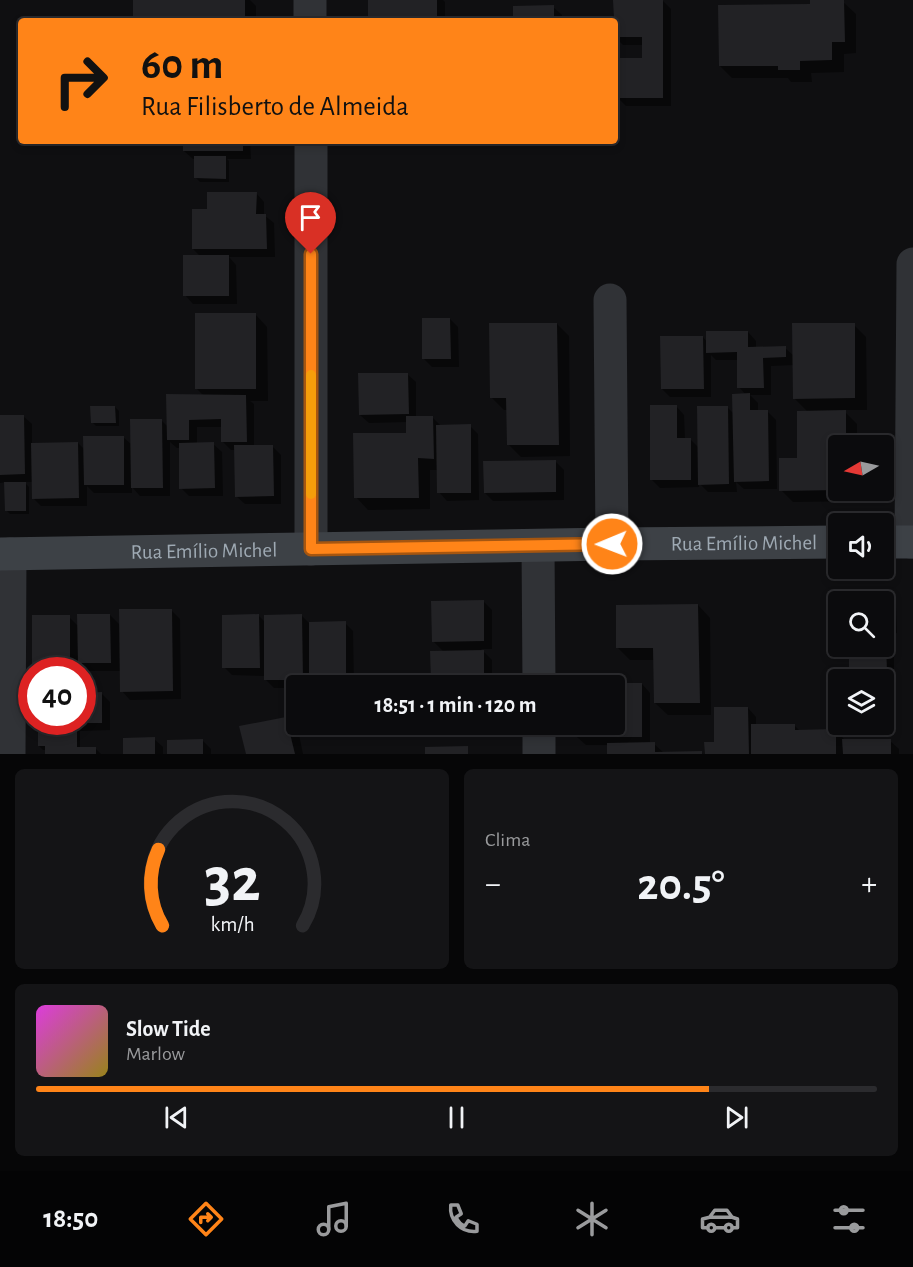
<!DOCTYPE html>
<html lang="pt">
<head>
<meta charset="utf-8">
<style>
  body { margin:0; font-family:"Alegreya Sans",sans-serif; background:#141416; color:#f1f3f6; height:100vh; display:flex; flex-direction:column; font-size:22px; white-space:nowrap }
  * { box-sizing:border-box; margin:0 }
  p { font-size:20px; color:#9a9b9d }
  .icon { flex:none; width:33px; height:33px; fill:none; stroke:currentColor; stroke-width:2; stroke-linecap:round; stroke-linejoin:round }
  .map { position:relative; height:754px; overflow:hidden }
  .drawer { display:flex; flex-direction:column; gap:15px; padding:15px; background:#060607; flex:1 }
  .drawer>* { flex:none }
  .hud { position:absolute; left:18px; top:18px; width:600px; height:126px; border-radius:6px; box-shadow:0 3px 9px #0003,0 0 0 2px #2b2b2e; background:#ff8418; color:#111; overflow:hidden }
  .needle { width:39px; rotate:261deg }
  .buttons { position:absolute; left:828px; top:435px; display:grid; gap:12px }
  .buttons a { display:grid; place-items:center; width:66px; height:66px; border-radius:6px; background:#0b0b0d; box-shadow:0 3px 9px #0003,0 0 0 2px #2b2b2e; font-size:30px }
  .speed { position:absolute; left:18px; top:657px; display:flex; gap:12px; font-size:30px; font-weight:700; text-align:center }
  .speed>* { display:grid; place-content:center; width:78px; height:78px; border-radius:50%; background:#0b0b0d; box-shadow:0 3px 9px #0003,0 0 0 2px #2b2b2e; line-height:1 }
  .speed .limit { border:9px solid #d22; background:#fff; color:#111 }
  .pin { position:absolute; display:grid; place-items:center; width:51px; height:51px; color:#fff; margin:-62px -26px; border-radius:50% 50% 50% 0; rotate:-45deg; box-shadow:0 0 6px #0007 }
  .pin .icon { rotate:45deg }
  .me { position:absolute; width:66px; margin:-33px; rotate:269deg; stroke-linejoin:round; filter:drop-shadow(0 0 4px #0008) }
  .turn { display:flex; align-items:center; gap:21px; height:126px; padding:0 24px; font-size:27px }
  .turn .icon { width:78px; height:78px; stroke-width:2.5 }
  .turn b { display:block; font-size:42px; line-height:51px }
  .big { font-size:45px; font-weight:700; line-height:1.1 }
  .drawer .widget { flex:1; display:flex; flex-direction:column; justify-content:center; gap:9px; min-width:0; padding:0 21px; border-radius:9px; background:#141416 }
  .drawer .dial { align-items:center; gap:0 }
  .dial svg { height:156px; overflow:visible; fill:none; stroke:#2b2b2e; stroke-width:7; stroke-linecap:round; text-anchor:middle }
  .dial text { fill:#f1f3f6; stroke:none }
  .song { display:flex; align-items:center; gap:18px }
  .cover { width:72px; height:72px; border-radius:9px; background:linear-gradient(135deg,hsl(300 70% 55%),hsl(50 70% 35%)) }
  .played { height:6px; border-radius:3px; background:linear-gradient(90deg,#ff8418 80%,#2b2b2e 80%) }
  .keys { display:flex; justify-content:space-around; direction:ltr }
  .heat { display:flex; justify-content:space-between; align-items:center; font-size:33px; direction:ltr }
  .drawer .tiles { flex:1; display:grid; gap:15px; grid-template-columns:1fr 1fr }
  .widget:last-child { grid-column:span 2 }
  .trip { position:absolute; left:286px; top:675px; width:339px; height:60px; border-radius:6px; background:#0b0b0d; box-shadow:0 3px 9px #0003,0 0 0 2px #2b2b2e; font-weight:700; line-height:60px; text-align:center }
  .menu { display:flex; height:96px; justify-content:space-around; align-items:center; background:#040405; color:#9a9b9d }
  .menu .icon { width:42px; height:42px }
  .menu .current { color:#ff8418 }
  .menu b { font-size:27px; color:#f1f3f6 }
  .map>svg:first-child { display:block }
  .shadow { fill:#0007 }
  .building { fill:#222225 }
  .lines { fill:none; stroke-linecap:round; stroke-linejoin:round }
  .street { stroke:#303236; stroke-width:33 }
  .secondary { stroke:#3d4146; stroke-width:33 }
  .route-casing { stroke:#a65610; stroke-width:15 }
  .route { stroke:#ff8418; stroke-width:10 }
  .slow { stroke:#f59e0b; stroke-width:10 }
  .labels { text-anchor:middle; stroke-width:6; stroke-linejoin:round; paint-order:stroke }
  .street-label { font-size:21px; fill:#9ea9b3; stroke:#0a0a0b }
</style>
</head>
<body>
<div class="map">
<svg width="913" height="754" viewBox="0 0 913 754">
  <rect width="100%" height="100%" fill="#0f0f11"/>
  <!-- shadow -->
  <g class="shadow">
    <polygon points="135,0 250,0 256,6 256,21 135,21"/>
    <polygon points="369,0 443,0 445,2 445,21 370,21"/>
    <polygon points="662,0 671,9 671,106 626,106 618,98 617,86 615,86 615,46 618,49 618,59 644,59 643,45 623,45 615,37"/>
    <polygon points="843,2 856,14 856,53 844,54 844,72 811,73 812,82 791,82 788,78 732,78 720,66 811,6"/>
    <polygon points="553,7 562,15 562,21 515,21"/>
    <polygon points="184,141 250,141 251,159 227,159 229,161 229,182 200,182 196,178 196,159 193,159 184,151"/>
    <polygon points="256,193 264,202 264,215 274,223 275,257 229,257 236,265 237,304 193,304 185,295 201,257 193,249 208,210"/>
    <polygon points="255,314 267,327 268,401 250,401 254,404 254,447 273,447 281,455 281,504 245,504 236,496 236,450 231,450 223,442 223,427 197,427 197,444 213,444 222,452 223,496 189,496 181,488 180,448 177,448 170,442 170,496 140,496 132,487 132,493 94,493 87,486 87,506 41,506 33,498 33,482 24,482 29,487 29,514 10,514 6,510 6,482 0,483 0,416 23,416 32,424 32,444 78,443 85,450 123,437 132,445 162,421 168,427 204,396 197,389"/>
    <polygon points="450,319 458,327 459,367 432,367 424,359"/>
    <polygon points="557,324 569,336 570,456 521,457 509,445 508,410 504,410 492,398"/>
    <polygon points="854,325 866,337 867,410 843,410 857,424 857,446 838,446 838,490 865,490 866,501 793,502 781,490 799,459 808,412 794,398 794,365 771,366 771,395 750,395 758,403 758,412 768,412 776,420 777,489 744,489 736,482 737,492 708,492 699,483 699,487 660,488 652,480 676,406 684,415 685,440 690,439 699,448 727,407 734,414 746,395 739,387 738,360 716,360 711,355 711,397 670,397 662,389 703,337 708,343 748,332 756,341 756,348 785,348 794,356"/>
    <polygon points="407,374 416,382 416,418 433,418 441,426 470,426 478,434 479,500 447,501 439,492 438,470 430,470 430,509 368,510 356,497 407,434 407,422 369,423 360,415"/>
    <polygon points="115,407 119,411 119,426 96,426 92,422"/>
    <polygon points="556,462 564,470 564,500 493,501 485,493"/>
    <polygon points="888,599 896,608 897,633 884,634 884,602"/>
    <polygon points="484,602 492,610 492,649 481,649 492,660 492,686 437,686 432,681 444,652 433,641"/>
    <polygon points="698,605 710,618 711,715 668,715 655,703 655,660 630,660 618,648"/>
    <polygon points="171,610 180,619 181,699 130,700 122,691 121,671 88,671 78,661 78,670 34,670 33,617 69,617 79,627 110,615 121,626"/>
    <polygon points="259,616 266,623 302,616 309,623 345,623 353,631 354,686 319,686 311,677 311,686 297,686 297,688 274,688 266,680 266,676 232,675 224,667"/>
    <polygon points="884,641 886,641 894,650 894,680 858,680 851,672 884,646"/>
    <polygon points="642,684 650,693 650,744 654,744 664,753 701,753 703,754 609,754 609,745 586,745 577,737 615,724"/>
    <polygon points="102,694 110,702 110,730 80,731 80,748 95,748 101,754 47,754 47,750 43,750 39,746 39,728 34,722 82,722"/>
    <polygon points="748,708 756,717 756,725 794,725 800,731 835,730 846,741 890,741 899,749 899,754 706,754"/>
    <polygon points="286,718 298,730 303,754 247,754"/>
    <polygon points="154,739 163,747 163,754 125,754"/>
    <polygon points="202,740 211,749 211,754 168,754"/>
  </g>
  <!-- building -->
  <g class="building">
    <rect x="133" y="0" width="112" height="21"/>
    <rect x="368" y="0" width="69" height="21"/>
    <polygon points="613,0 663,0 663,98 616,98 615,58 642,58 642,37 615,37"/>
    <polygon points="810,0 844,0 845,42 832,42 832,60 800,61 800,70 778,70 778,66 719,66 718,5 810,4"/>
    <polygon points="554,5 554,21 513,21 513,6"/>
    <rect x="183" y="141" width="60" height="10"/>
    <polygon points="194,156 226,156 226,179 194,178"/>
    <polygon points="207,192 257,192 256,214 266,214 267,249 192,249 192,209 207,209"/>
    <rect x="183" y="255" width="46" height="41"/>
    <rect x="195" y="313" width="61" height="76"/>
    <polygon points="422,318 450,318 451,359 422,359"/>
    <polygon points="489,323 557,323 559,445 507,445 506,398 490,398"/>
    <polygon points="792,323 855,323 855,398 793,399"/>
    <polygon points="706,331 748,331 748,347 786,346 786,357 763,358 764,388 737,388 737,352 706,353"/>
    <polygon points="660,336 703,336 704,389 661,389"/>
    <polygon points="358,373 408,373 409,414 359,415"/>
    <polygon points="750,393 750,410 768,410 769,481 734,482 732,394"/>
    <polygon points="166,394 246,395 247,442 221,442 221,419 189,420 189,440 167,440"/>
    <polygon points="650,405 677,405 677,438 691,438 691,480 650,480"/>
    <polygon points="90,406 115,406 116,423 91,423"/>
    <polygon points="697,406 728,406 729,484 698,485"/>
    <polygon points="846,410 846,446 838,446 838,490 779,491 779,458 797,458 797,411"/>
    <polygon points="0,415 24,415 25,474 0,475"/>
    <polygon points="406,416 433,416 434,459 418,458 419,498 354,498 353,433 406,433"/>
    <polygon points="130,419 162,419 163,488 131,488"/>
    <polygon points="471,424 471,493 437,493 436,425"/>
    <polygon points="83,436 124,436 124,485 84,485"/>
    <polygon points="78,442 79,498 32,499 31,443"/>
    <polygon points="214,442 215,488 179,489 179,443"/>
    <polygon points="234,445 273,445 274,496 235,497"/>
    <polygon points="556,460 556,492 484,493 483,461"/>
    <polygon points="4,482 26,482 26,511 5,511"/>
    <polygon points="846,598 889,598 889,626 884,626 884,602 846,602"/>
    <polygon points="484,600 484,641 432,642 431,601"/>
    <polygon points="698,604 700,703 654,703 653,648 616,648 616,605"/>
    <polygon points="119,609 172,609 173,691 120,692"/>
    <polygon points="77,614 110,614 111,663 78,663"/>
    <polygon points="259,614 260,668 222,668 222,615"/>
    <polygon points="302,614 303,680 264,680 264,615"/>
    <rect x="32" y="615" width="38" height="55"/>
    <polygon points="346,621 346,678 309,678 309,622"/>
    <polygon points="884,640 886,640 887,672 849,673 849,646 884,646"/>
    <polygon points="484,650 484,681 431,681 430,651"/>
    <polygon points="575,683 642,683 642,737 576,737 576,724 615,724 615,686 575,686"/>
    <polygon points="102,692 102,723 82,723 82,693"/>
    <polygon points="714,707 748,707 749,754 705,754 704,742 714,742"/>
    <polygon points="286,717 295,754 246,754 239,726"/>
    <polygon points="751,724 795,724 795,730 836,729 836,754 751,754"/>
    <polygon points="38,726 77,726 77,747 96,747 96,754 45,754 45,746 38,746"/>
    <polygon points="155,737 155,754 123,754 123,738"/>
    <polygon points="203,739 203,754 167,754 167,740"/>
    <polygon points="842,739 891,739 891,754 843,754"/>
    <polygon points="655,742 655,752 702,751 702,754 607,754 607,743"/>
    <polygon points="468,746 468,754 425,754 425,747"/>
  </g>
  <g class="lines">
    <!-- street -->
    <g class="street">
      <polyline points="310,0 310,21"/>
      <polyline points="311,141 311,549"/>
      <polyline points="610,300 612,544"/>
      <polyline points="911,542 913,264"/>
      <polyline points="538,546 539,686"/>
      <polyline points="539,724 539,754"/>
      <polyline points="9,754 10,554"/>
    </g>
    <!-- secondary -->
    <g class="secondary">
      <polyline points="884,542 913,542"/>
      <path id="s1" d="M0,554L612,544L838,542"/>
    </g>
  </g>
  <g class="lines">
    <defs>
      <polyline id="route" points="311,254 311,549 612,544"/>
    </defs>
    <!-- route casing -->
    <use href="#route" class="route-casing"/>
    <!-- route -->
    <use href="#route" class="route"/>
    <!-- slow -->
    <polyline class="slow" points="311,375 311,494"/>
  </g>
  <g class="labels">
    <!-- street labels -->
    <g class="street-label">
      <text dy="7" stroke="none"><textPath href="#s1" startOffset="744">Rua Emílio Michel</textPath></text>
      <text dy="7" stroke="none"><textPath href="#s1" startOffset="204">Rua Emílio Michel</textPath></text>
    </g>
  </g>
</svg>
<div class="buttons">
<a><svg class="needle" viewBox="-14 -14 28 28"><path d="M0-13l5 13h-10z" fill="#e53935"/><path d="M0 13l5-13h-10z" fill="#9a9b9d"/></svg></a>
<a><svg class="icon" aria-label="sound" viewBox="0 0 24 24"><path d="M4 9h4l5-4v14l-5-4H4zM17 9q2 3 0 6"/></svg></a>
<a><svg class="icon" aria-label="search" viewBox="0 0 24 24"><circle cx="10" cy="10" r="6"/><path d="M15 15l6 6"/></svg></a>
<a><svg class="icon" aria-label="layers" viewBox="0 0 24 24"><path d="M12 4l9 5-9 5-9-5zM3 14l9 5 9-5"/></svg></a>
</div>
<div class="speed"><div class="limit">40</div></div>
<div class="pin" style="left:311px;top:254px;background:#d93025"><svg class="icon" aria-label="arrive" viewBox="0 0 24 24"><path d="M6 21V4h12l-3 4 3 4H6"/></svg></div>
<svg class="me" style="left:612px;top:544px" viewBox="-20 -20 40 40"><circle r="17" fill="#ff8418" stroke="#fff" stroke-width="3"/><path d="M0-11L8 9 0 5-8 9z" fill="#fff"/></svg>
<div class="trip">18:51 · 1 min · 120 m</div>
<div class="hud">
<div class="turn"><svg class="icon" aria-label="right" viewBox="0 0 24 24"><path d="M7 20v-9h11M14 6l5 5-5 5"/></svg><div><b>60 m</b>Rua Filisberto de Almeida</div></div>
</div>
</div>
<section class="drawer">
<div class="tiles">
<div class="widget dial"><svg viewBox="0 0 100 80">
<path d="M14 69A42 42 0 1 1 86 69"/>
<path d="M14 69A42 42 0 0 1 12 30" stroke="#ff8418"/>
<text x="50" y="56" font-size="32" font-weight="700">32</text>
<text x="50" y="72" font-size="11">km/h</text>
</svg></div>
<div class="widget"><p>Clima</p>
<div class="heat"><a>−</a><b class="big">20.5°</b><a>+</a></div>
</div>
<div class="widget">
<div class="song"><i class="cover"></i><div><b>Slow Tide</b><p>Marlow</p></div></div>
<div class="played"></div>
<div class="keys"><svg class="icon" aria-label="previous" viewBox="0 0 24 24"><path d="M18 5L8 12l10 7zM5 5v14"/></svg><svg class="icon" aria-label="pause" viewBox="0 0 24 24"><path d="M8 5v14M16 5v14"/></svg><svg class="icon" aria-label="next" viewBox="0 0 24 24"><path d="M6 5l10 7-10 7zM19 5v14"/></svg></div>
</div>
</div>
</section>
<nav class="menu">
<b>18:50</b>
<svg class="icon current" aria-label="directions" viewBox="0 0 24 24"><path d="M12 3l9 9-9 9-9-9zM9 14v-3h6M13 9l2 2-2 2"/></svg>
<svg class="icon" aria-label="music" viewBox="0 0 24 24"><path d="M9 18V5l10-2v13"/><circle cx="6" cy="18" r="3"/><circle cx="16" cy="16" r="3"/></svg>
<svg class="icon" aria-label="phone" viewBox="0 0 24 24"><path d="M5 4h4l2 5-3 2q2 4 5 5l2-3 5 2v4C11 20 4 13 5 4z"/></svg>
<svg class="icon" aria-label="climate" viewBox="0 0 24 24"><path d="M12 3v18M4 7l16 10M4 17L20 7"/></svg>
<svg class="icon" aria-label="car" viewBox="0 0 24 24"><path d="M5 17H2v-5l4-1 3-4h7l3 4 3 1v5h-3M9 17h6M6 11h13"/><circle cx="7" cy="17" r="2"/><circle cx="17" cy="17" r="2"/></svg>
<svg class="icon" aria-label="filters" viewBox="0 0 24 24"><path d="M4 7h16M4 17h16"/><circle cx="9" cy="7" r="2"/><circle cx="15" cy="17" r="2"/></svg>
</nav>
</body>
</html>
